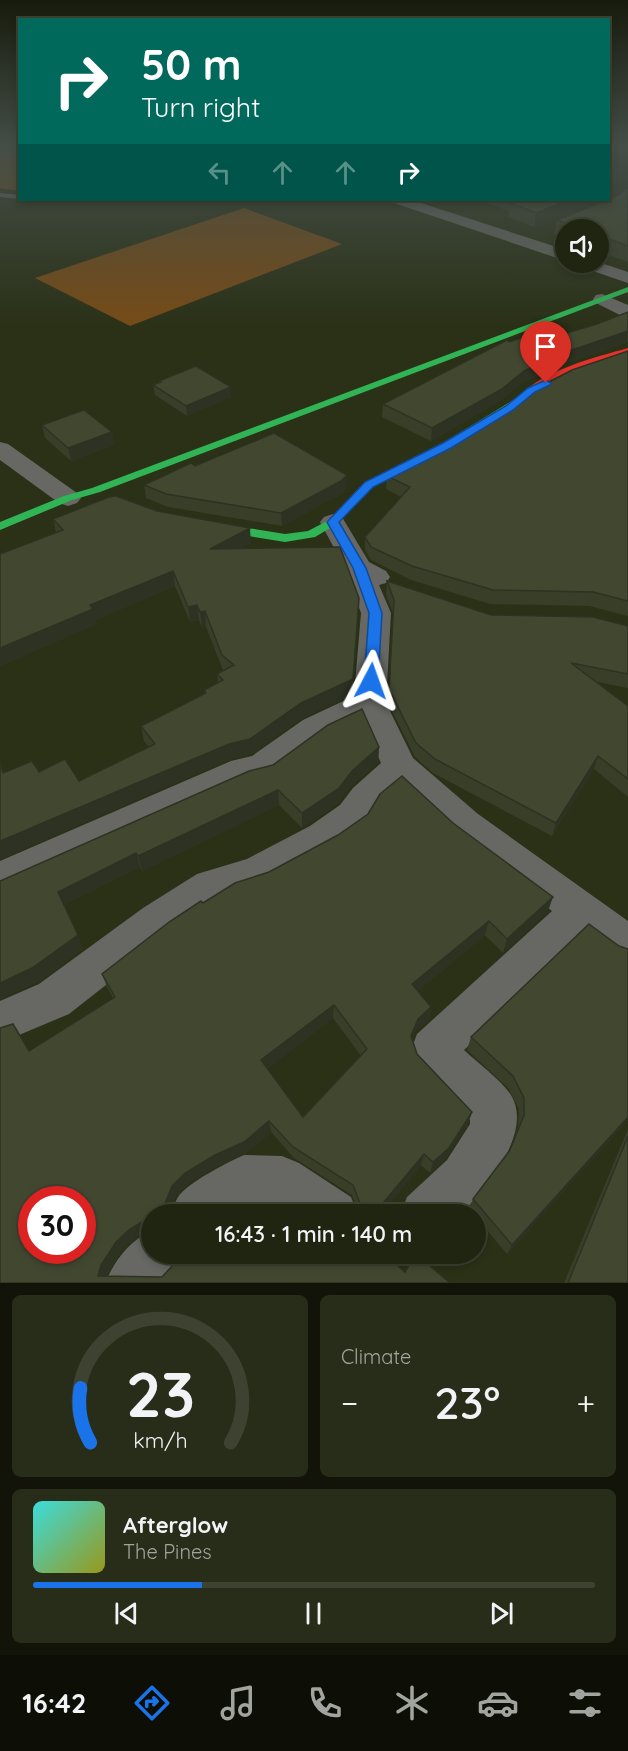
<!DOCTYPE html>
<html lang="en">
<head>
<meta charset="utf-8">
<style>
  body { margin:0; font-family:Quicksand,sans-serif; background:#282d1a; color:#f1f3f6; height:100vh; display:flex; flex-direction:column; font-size:22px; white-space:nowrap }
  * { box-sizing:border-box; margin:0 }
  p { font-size:20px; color:#a2a59f }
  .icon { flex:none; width:33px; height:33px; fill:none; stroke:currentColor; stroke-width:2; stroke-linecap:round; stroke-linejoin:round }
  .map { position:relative; height:1283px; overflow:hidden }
  .drawer { display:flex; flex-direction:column; gap:12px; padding:12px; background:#121409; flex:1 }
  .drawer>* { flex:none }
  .banner { position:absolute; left:18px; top:18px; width:592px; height:183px; border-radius:0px; box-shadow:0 3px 9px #0003,0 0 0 2px #3d4231; background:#00695c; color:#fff; overflow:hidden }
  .buttons { position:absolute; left:555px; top:219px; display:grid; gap:12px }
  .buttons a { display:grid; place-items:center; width:54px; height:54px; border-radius:50%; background:#202511; box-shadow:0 3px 9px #0003,0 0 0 2px #3d4231; font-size:30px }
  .speed { position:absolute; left:18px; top:1186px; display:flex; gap:12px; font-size:30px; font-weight:700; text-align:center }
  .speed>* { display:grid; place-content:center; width:78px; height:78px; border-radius:50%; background:#202511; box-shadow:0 3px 9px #0003,0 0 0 2px #3d4231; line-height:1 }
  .speed .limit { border:9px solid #d22; background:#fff; color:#111 }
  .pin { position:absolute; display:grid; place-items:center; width:51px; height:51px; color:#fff; margin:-62px -26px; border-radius:50% 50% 50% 0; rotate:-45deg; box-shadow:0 0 6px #0007 }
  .pin .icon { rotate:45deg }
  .me { position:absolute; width:66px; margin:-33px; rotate:4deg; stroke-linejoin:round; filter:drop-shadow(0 0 4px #0008) }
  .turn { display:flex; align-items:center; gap:21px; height:126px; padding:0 24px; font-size:27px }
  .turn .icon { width:78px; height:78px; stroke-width:2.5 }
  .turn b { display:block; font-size:42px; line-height:51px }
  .lanes { display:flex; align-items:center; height:57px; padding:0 24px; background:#0003; justify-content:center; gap:30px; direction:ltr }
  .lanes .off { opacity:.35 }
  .big { font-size:45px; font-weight:600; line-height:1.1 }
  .drawer .widget { flex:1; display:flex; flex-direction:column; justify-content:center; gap:9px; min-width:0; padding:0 21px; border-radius:9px; background:#282d1a }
  .drawer .dial { align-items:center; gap:0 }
  .dial svg { height:156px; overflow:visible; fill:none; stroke:#3d4231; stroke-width:7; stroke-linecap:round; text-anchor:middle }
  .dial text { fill:#f1f3f6; stroke:none }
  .song { display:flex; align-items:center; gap:18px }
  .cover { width:72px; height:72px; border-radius:9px; background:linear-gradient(135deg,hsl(180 70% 55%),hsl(60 70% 35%)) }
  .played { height:6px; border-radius:3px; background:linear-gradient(90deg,#1a73e8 30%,#3d4231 30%) }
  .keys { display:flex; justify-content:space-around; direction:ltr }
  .heat { display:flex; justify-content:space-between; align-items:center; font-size:33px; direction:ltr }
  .drawer .tiles { flex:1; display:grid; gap:12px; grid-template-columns:1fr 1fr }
  .widget:last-child { grid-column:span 2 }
  .trip { position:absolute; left:141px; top:1204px; width:345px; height:60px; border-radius:30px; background:#202511; box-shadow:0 3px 9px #0003,0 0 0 2px #3d4231; font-weight:600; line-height:60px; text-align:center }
  .tab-bar { display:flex; height:96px; justify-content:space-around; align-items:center; background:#0d0f07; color:#a2a59f }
  .tab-bar .icon { width:42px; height:42px }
  .tab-bar .current { color:#1a73e8 }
  .tab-bar b { font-size:27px; color:#f1f3f6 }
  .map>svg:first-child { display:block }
  .green { fill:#764b17 }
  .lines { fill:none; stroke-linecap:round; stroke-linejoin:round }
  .lane { fill:#676764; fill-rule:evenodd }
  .street { fill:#676764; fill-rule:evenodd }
  .fast { fill:#30b455; fill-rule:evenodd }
  .jam { fill:#e5322d; fill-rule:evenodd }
  .wall { fill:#393e29; fill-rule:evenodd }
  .shaded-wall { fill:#2e3222 }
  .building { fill:#424830; stroke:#2e3222; stroke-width:1.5; fill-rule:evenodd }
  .route { fill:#1a73e8; stroke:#114b97; stroke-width:1.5 }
</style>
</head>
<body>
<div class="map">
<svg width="628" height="1283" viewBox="0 0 628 1283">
  <rect width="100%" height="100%" fill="#2a3117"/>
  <!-- green -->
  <g class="green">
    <polygon points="0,146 19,146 19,191 0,188"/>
    <polygon points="244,208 342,244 130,326 35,278"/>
  </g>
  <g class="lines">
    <!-- lane -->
    <polygon class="lane" points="0,193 20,195 20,199 0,197"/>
    <!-- street -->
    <g class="street">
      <polygon points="392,200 412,200 566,250 566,261 394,203"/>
      <polygon points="576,262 598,262 628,272 628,283 578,266"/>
      <polygon points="602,294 628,305 628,319 596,303 593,299 596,295"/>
      <polygon points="0,442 8,444 77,493 81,498 77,503 68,506 59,503 0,460"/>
      <path d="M333,514L342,517L369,562L386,571L390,577L386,583L379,585L391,613L386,703L413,758L478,814L628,921V964L614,958L583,935L464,1050C478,1063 501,1080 511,1095C534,1133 485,1190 460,1215H400L407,1197L447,1160L470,1124V1120L417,1066L411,1050L417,1034L552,911L452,836L400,788L377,808L366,827L336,848L269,885L222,900L171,934L69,1014L0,1043V1001L39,984L143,908L197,874L247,859L310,826L340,805L353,788L381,763L362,721L327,738L272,778L249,784L0,896V861L231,761L252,756L303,720L354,696L361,613L345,568L320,522L324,517Z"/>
      <path d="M244,1155L282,1156L299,1163L351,1197L358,1215H290L275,1204L251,1203L234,1215H170C173,1209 175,1202 178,1197C187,1183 228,1162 244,1155Z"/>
      <path d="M152,1231V1254H183L176,1272L166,1283H105C114,1262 129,1240 152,1231Z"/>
    </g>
    <!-- fast -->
    <g class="fast">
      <polygon points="628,287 628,292 100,492 72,500 0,530 0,522 64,496 92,488"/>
      <polygon points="523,394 528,397 514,410 451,447 373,486 337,524 315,537 285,542 206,529 200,525 206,521 285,534 308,531 329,520 365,482 443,443"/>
    </g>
    <!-- jam -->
    <path class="jam" d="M628,348V354L563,377L526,399L518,397C544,370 593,358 628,348Z"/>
  </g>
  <!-- wall -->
  <g class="wall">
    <polygon points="628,188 628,262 598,251 598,230 566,230 566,238 554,234 557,220 621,194"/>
    <polygon points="490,200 600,200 534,227 508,217 509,211 489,204"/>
    <polygon points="628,312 628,342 552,368 522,383 500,401 431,441 382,417 383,404 510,342 560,335 597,324"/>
    <polygon points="628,351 628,616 589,606 490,604 411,580 371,560 365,550 365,537 401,497 386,489 387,476"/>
    <polygon points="159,381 231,387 231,397 187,416 155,395 153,385 159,383"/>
    <polygon points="42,425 112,432 114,445 71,461 45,438"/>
    <polygon points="195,466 347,475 347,487 341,494 282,526 168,507 146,498 144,485"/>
    <polygon points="157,511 251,543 240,549 359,598 352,695 302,718 251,754 230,759 0,859 0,762 4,773 39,772 79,781 149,747 144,741 141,726 204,694 204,690 218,683 217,674 223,670 206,627 202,628 199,620 190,622 175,586 95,620 96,624 0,666 0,554 56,532 53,519"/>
    <polygon points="387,581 491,615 628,626 628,688 597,682 628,706 628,797 594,769 552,836 433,773 415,757 388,703 393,613 386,595"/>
    <polygon points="379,747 378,762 351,786 338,803 302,828 279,805 142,871 140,867 64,905 83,949 38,982 0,881"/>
    <path d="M203,903L548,911L503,953L485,935L418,991L431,1007L429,1020L415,1032L412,1040L417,1054L472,1112L468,1123L445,1159L430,1173L421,1165L380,1215L356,1206L352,1195L294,1158L271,1132L246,1153L217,1166L188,1184L176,1196L172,1206L152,1215V1246L150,1243V1230L135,1238L121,1251L106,1276L162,1277L247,1259L405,1272L0,1283L29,1051L113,998L107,987L102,974ZM333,1018L361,1056L303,1117L267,1069Z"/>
    <polygon points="619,946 628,949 628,1120 507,1254 469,1209 473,1199 509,1152 518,1127 519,1109 508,1088 467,1050 471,1037"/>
    <polygon points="628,1129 628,1283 564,1283"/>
  </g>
  <!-- shaded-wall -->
  <g class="shaded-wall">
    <polygon points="569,200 600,200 534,227 536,213"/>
    <polygon points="628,331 627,342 552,368 522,383 500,401 431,441 432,428 524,371 554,356"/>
    <polygon points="231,387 231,397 187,416 186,406"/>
    <polygon points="112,432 114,445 71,461 68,448"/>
    <polygon points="347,475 347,487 341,494 282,526 281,513"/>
    <polygon points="250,528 251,543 212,564 210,549"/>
    <polygon points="173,571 175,586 95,620 96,624 0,666 0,648 90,605"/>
    <polygon points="359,598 352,695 302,718 251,754 230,759 0,859 0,841 229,744"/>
    <polygon points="197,605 199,620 190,622 188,607"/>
    <polygon points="205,611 206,627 202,628 200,612"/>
    <polygon points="379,747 378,762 351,786 338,803 302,828 302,813"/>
    <polygon points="598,756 594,769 552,836 556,823"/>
    <polygon points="278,790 279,805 142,871 138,856"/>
    <polygon points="136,853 140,867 63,906 58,892"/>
    <polygon points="553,897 548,911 503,953 507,939"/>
    <polygon points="489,921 485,935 410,998 412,984"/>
    <polygon points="78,935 83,949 38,982 0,1000 0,983"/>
    <polygon points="334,1005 333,1018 262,1073 261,1060"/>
    <polygon points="431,1007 429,1020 415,1032 409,1049 411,1036 418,1019"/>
    <polygon points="472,1112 468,1123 445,1159 430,1173 433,1162"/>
    <polygon points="628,1117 628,1120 507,1254 512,1245"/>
    <polygon points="269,1121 271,1132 246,1153 217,1166 188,1184 176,1196 168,1215 164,1206 172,1186 185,1173"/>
    <polygon points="424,1154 421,1165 380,1215 373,1215"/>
    <polygon points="147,1219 151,1229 135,1238 121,1251 107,1274 104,1283 98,1276 101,1265 116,1242 130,1229"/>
  </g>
  <!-- building -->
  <g class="building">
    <polygon points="628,188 628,246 598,235 598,230 583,230 557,220 607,200 609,200 609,199 621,194 624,189"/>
    <polygon points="518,200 569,200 536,213 510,203 520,200"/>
    <polygon points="628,312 628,331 554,356 524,371 502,389 432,428 383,404 507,340 510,342 546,328 560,335 597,324"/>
    <polygon points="628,351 628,601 593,592 493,590 412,566 371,547 365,537 410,487 387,476 459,439 522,402 543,385 572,370"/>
    <polygon points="196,366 231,387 186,406 153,385 161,382 159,381"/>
    <polygon points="84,410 112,432 68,448 42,425"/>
    <polygon points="274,433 347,475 341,481 281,513 166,494 144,485 191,463 195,466"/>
    <polygon points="116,496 157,511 250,528 210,549 340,547 359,598 353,679 301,703 250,739 229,744 0,841 0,764 3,773 32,761 39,772 65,759 79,781 155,744 141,726 206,693 204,690 223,680 217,674 234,665 222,655 205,611 200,612 197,605 188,607 173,571 90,605 93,609 0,648 0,554 63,530 53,519 109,497"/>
    <polygon points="387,581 491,615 593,617 628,626 628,674 571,663 628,706 628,779 598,756 556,823 435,759 416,743 389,689 394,600"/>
    <polygon points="362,709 379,747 352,771 339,788 302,813 278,790 138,856 136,853 58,892 78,935 32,968 0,983 0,881 249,771 273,765 328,725"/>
    <path d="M402,776L453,823L553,897L507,939L489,921L412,984L431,1007L418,1019L411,1036L417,1054L472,1112L449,1148L433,1162L424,1154L373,1215H284L291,1207L361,1206L353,1185L293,1147L269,1121L244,1142L215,1155L185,1173L172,1186L164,1206L202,1207L209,1215H152V1243H150V1221L147,1219L130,1229L116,1242L101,1265L98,1276L162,1277L174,1264L178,1254H243L247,1259L252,1254H384L405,1272L416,1254L450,1283H0V1028L13,1024L29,1051L115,997L102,974L169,922L201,901L203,903L235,883L269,872L338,835L368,814L380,794ZM334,1005L367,1049L303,1117L261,1060ZM32,1200H82V1251H32Z"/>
    <polygon points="589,924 619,946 628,949 628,1117 512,1245 473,1199 510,1150 524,1115 524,1098 513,1076 471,1037"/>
    <polygon points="628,1136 628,1283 568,1283"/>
  </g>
  <!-- sky -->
  <linearGradient id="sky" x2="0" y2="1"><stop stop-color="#171b0d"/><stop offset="0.45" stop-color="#444e47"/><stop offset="1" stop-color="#444e47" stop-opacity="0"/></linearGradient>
  <rect width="628" height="326" fill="url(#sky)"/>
  <!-- route -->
  <polygon class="route" points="546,380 551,383 550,385 535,392 513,410 451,448 373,487 339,522 366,568 382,613 378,681 376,684 366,684 364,681 369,613 353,568 327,522 365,482 443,443 506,406 528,388"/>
</svg>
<div class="buttons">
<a><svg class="icon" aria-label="sound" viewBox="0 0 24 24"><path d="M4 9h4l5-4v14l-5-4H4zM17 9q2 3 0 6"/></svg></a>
</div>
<div class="speed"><div class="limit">30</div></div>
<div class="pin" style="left:546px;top:383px;background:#d93025"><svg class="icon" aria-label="arrive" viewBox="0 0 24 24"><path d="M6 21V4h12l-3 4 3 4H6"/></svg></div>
<svg class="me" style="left:371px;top:681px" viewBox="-20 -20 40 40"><path d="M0-17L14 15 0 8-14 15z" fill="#1a73e8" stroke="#fff" stroke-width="4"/></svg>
<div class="trip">16:43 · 1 min · 140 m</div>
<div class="banner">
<div class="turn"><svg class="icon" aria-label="right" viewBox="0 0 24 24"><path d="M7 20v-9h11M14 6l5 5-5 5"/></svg><div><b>50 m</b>Turn right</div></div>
<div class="lanes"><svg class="icon off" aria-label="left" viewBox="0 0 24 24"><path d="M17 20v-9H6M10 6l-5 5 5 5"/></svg><svg class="icon off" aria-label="ahead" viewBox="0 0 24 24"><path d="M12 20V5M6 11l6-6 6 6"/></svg><svg class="icon off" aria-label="ahead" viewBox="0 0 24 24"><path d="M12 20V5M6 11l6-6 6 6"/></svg><svg class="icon" aria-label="right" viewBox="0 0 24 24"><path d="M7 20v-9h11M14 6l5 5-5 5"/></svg></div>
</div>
</div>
<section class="drawer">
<div class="tiles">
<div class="widget dial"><svg viewBox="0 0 100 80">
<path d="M14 69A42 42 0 1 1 86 69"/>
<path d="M14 69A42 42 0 0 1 9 41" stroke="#1a73e8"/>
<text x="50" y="56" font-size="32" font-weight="700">23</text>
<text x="50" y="72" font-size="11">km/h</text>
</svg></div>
<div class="widget"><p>Climate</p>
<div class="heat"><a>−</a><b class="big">23°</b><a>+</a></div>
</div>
<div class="widget">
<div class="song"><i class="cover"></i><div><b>Afterglow</b><p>The Pines</p></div></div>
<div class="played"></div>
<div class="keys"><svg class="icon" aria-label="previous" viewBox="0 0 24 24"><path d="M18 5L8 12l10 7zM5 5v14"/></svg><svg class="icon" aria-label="pause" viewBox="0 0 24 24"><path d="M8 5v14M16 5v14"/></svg><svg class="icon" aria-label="next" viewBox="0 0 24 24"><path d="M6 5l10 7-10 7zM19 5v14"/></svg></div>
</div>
</div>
</section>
<nav class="tab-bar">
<b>16:42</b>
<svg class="icon current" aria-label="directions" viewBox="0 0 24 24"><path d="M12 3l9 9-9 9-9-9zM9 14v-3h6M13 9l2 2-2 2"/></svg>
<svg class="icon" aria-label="music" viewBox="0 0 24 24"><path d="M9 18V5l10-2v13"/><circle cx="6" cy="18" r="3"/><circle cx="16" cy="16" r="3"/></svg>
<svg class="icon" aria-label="phone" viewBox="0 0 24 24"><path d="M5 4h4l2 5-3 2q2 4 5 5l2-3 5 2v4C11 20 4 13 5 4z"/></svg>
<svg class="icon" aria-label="climate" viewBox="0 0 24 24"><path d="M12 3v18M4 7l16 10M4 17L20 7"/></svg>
<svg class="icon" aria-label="car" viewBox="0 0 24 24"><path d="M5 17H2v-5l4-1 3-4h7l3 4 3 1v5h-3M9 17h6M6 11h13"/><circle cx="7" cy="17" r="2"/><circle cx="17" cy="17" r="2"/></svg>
<svg class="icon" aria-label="filters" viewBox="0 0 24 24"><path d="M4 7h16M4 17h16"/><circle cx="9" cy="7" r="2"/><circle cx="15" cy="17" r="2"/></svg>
</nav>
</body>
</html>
